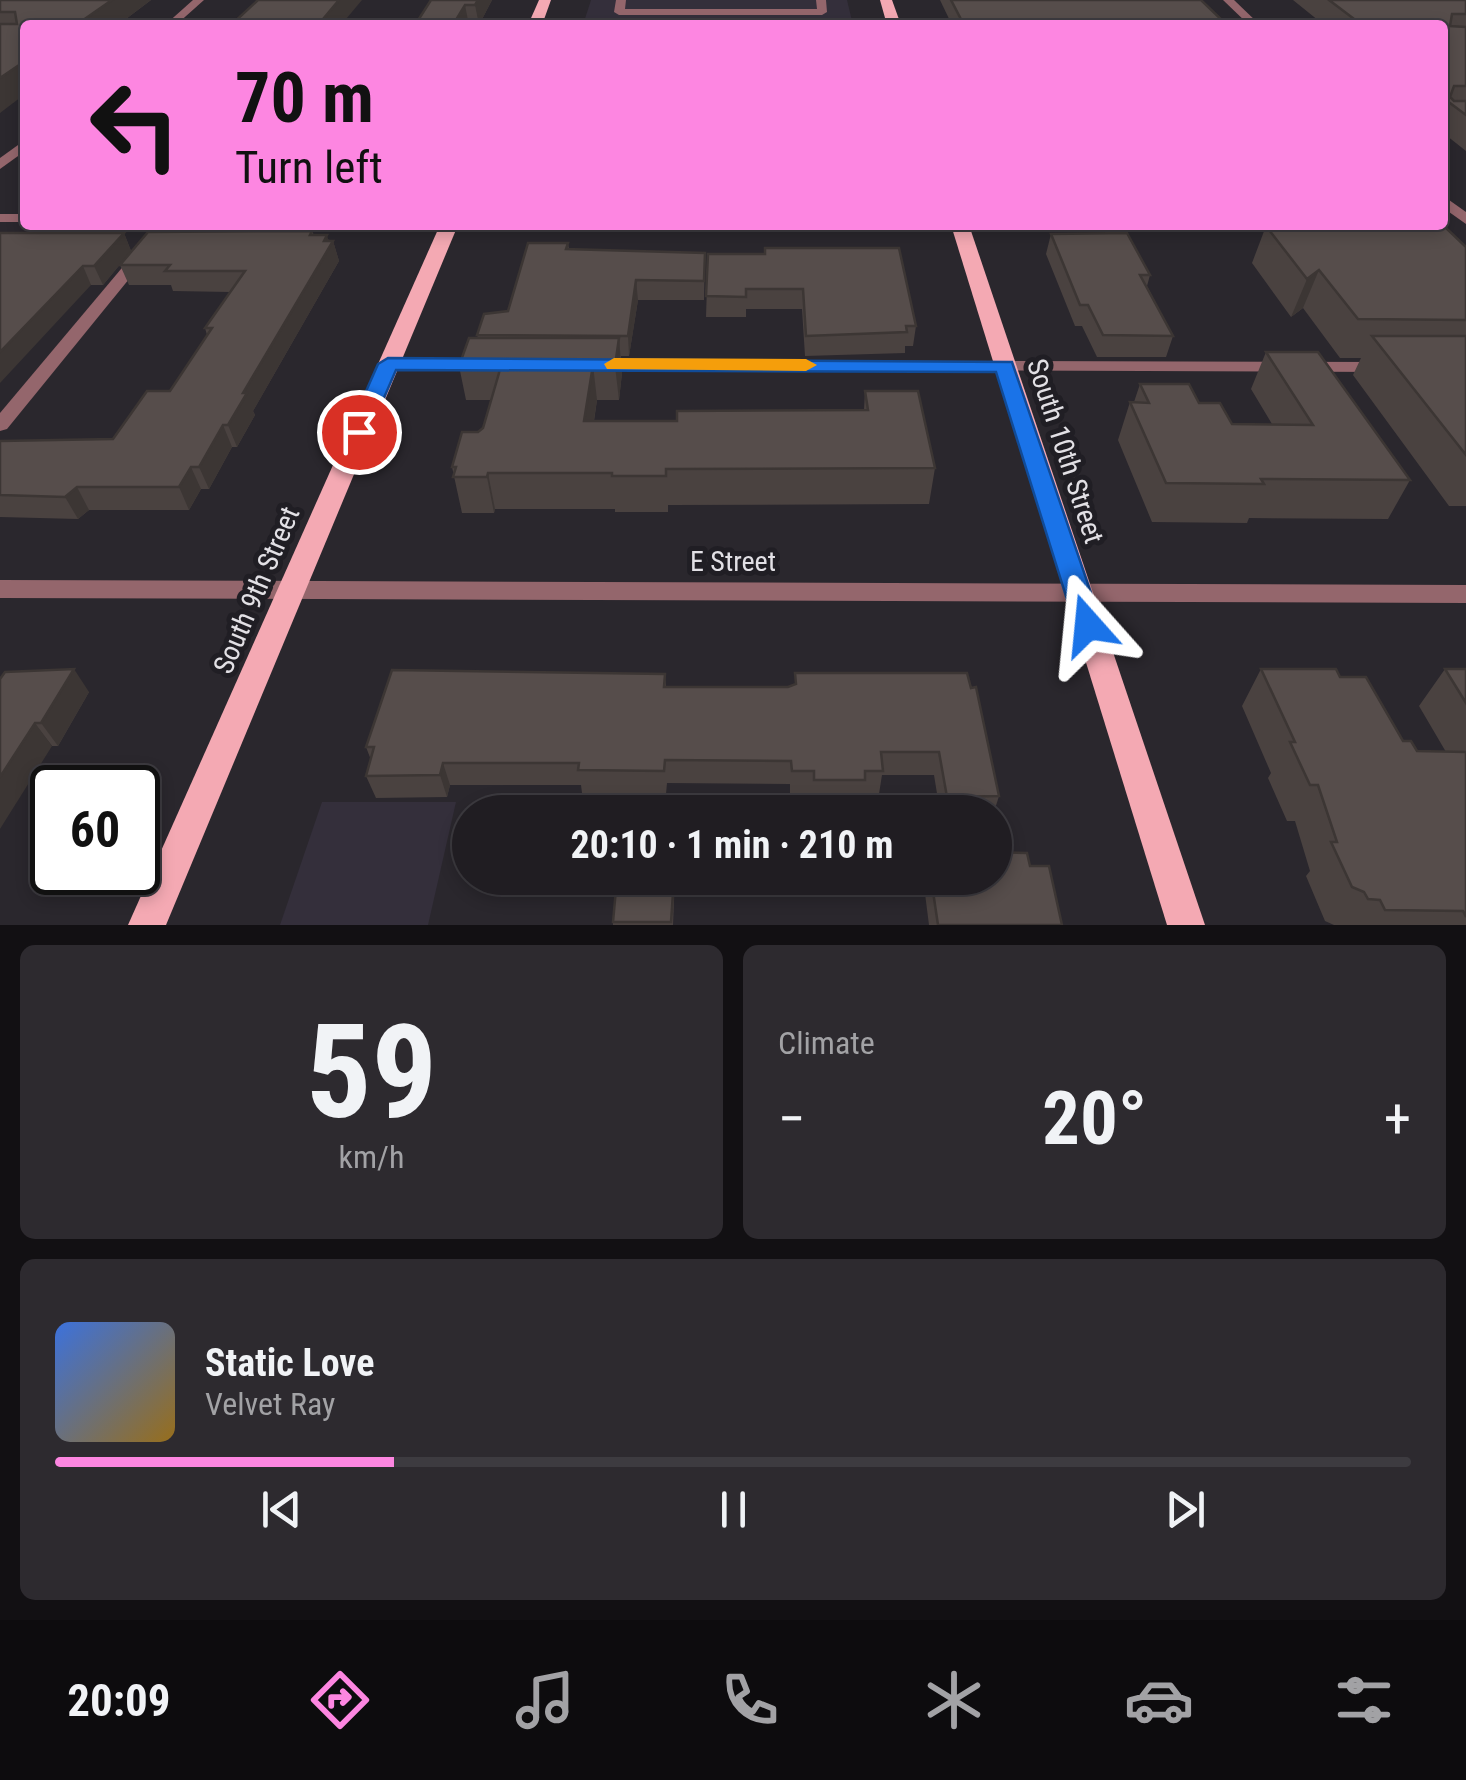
<!DOCTYPE html>
<html lang="en">
<head>
<meta charset="utf-8">
<style>
  body { margin:0; font-family:"Roboto Condensed",sans-serif; background:#2d2a2f; color:#f1f3f6; height:100vh; display:flex; flex-direction:column; font-size:38px; white-space:nowrap }
  * { box-sizing:border-box; margin:0 }
  p { font-size:32px; color:#a2a2a5 }
  .icon { flex:none; width:55px; height:55px; fill:none; stroke:currentColor; stroke-width:2; stroke-linecap:round; stroke-linejoin:round }
  .map { position:relative; height:925px; overflow:hidden }
  .sheet { display:flex; flex-direction:column; gap:20px; padding:20px; background:#121013; flex:1 }
  .sheet>* { flex:none }
  .guide { position:absolute; left:20px; top:20px; width:1428px; height:210px; border-radius:10px; box-shadow:0 5px 15px #0003,0 0 0 2px #3d3b40; background:#fd86e1; color:#111; overflow:hidden }
  .speed { position:absolute; left:30px; top:765px; display:flex; gap:20px; font-size:50px; font-weight:700; text-align:center }
  .speed>* { display:grid; place-content:center; width:130px; height:130px; border-radius:50%; background:#201d22; box-shadow:0 5px 15px #0003,0 0 0 2px #3d3b40; line-height:1 }
  .speed .limit { border:5px solid #111; border-radius:15px; background:#fff; color:#111 }
  .pin { position:absolute; display:grid; place-items:center; width:85px; height:85px; color:#fff; margin:-42px; border:5px solid #fff; border-radius:50%; box-shadow:0 2px 10px #0007 }
  .me { position:absolute; width:110px; margin:-55px; rotate:342deg; stroke-linejoin:round; filter:drop-shadow(0 0 8px #0008) }
  .turn { display:flex; align-items:center; gap:35px; height:210px; padding:0 50px; font-size:45px }
  .turn .icon { width:130px; height:130px; stroke-width:2.5 }
  .turn b { display:block; font-size:70px; line-height:85px }
  .big { font-size:75px; font-weight:700; line-height:1.1 }
  .sheet .tile { flex:1; display:flex; flex-direction:column; justify-content:center; gap:15px; min-width:0; padding:0 35px; border-radius:15px; background:#2d2a2f }
  .sheet .dial { align-items:center; gap:0 }
  .dial b { font-size:130px; line-height:1 }
  .song { display:flex; align-items:center; gap:30px }
  .cover { width:120px; height:120px; border-radius:15px; background:linear-gradient(135deg,hsl(220 70% 55%),hsl(40 70% 35%)) }
  .played { height:10px; border-radius:5px; background:linear-gradient(90deg,#fd86e1 25%,#3d3b40 25%) }
  .keys { display:flex; justify-content:space-around; direction:ltr }
  .heat { display:flex; justify-content:space-between; align-items:center; font-size:55px; direction:ltr }
  .sheet .tiles { flex:1; display:grid; gap:20px; grid-template-columns:1fr 1fr }
  .tile:last-child { grid-column:span 2 }
  .trip { position:absolute; left:452px; top:795px; width:560px; height:100px; border-radius:50px; background:#201d22; box-shadow:0 5px 15px #0003,0 0 0 2px #3d3b40; font-weight:700; line-height:100px; text-align:center }
  .menu { display:flex; height:160px; justify-content:space-around; align-items:center; background:#0d0c0e; color:#a2a2a5 }
  .menu .icon { width:70px; height:70px }
  .menu .active { color:#fd86e1 }
  .menu b { font-size:45px; color:#f1f3f6 }
  .map>svg:first-child { display:block }
  .built { fill:#342f3b }
  .lines { fill:none; stroke-linecap:round; stroke-linejoin:round }
  .lane { fill:#94666c; fill-rule:evenodd }
  .street { fill:#94666c; fill-rule:evenodd }
  .primary { fill:#f4a9b3; fill-rule:evenodd }
  .wall { fill:#4a4240 }
  .shaded-wall { fill:#3c3634 }
  .building { fill:#564d4b; stroke:#3c3634; stroke-width:2.5 }
  .route { fill:#1a73e8; stroke:#114b97; stroke-width:2.5 }
  .slow { fill:#f59e0b }
  .labels { text-anchor:middle; stroke-width:10; stroke-linejoin:round; paint-order:stroke }
  .street-label { font-size:28px; fill:#e2e0e5; stroke:#201e24 }
</style>
</head>
<body>
<div class="map">
<svg width="1466" height="925" viewBox="0 0 1466 925">
  <rect width="100%" height="100%" fill="#2a272d"/>
  <!-- built -->
  <g class="built">
    <polygon points="591,0 847,0 853,25 583,25"/>
    <polygon points="322,802 456,802 428,925 280,925"/>
  </g>
  <g class="lines">
    <!-- lane -->
    <g class="lane">
      <polygon points="616,0 626,0 625,9 817,9 816,0 826,0 827,12 822,15 619,15 614,12"/>
      <polygon points="158,225 173,225 7,429 0,431 0,413"/>
      <polygon points="389,359 484,359 493,364 484,369 383,368 380,364"/>
      <polygon points="598,360 1384,362 1393,367 1384,372 592,369 589,365"/>
    </g>
    <!-- street -->
    <g class="street">
      <polygon points="193,0 204,0 176,25 165,25"/>
      <polygon points="1223,0 1234,0 1260,25 1249,25"/>
      <polygon points="25,140 25,151 0,169 0,158"/>
      <polygon points="1442,195 1466,212 1466,224 1442,207"/>
      <rect x="0" y="214" width="25" height="8"/>
      <polygon points="0,580 1466,585 1466,603 0,598"/>
    </g>
    <!-- primary -->
    <g class="primary">
      <polygon points="539,0 551,0 542,25 528,25"/>
      <polygon points="880,0 892,0 901,25 887,25"/>
      <polygon points="440,225 458,225 166,925 128,925"/>
      <polygon points="951,225 969,225 1205,925 1167,925"/>
    </g>
  </g>
  <!-- wall -->
  <g class="wall">
    <polygon points="0,0 151,0 118,25 25,25 0,113"/>
    <polygon points="431,0 492,0 479,25 415,25"/>
    <polygon points="940,0 1201,0 1227,25 952,25"/>
    <polygon points="1293,0 1466,0 1466,151 1442,132 1442,25 1324,25"/>
    <polygon points="1266,226 1466,247 1466,506 1449,506 1353,375 1361,358 1340,358 1303,308 1291,317 1252,263"/>
    <polygon points="312,231 314,235 333,241 339,261 253,411 255,415 237,447 232,447 209,489 201,489 189,510 89,510 78,519 0,517 0,441 113,439 170,391 207,335 205,328 230,292 173,291 171,285 129,285 120,265"/>
    <polygon points="0,233 124,233 131,251 103,285 91,285"/>
    <polygon points="1051,234 1150,275 1147,286 1173,336 1166,357 1097,357 1082,326 1075,326 1046,254"/>
    <polygon points="568,243 569,249 705,253 704,300 638,300 629,356 621,356 622,373 619,400 597,400 594,421 677,421 864,410 865,391 935,468 929,504 668,505 668,512 615,512 615,509 495,509 494,513 462,513 452,467 478,432 483,428 491,400 466,400 459,366 478,338 477,335 508,311"/>
    <polygon points="708,254 916,326 913,346 905,346 905,353 805,356 802,309 746,309 746,317 706,317"/>
    <polygon points="1266,352 1410,480 1388,519 1249,518 1247,523 1152,522 1118,440 1130,402 1134,402 1140,384 1199,403 1232,424 1272,424 1251,389"/>
    <polygon points="1261,669 1340,677 1403,741 1417,751 1446,752 1419,706 1445,669 1466,669 1466,925 1334,925 1325,921 1306,876 1310,871 1295,821 1287,821 1268,778 1271,773 1242,706"/>
    <polygon points="795,673 967,673 999,796 994,812 940,812 934,775 882,775 879,794 863,794 861,802 812,802 812,794 790,794 790,784 667,783 666,794 582,793 581,785 450,785 447,797 376,798 366,776 371,760 366,747 665,674 666,687 788,687 795,685"/>
    <polygon points="0,679 89,692 58,746 52,746"/>
    <polygon points="1030,866 1062,925 929,925 923,878 995,878"/>
    <polygon points="675,878 673,925 613,925 613,922"/>
  </g>
  <!-- shaded-wall -->
  <g class="shaded-wall">
    <polygon points="112,0 151,0 118,25 76,25"/>
    <polygon points="339,0 362,0 341,25 318,25"/>
    <polygon points="478,0 492,0 479,25 475,5"/>
    <polygon points="465,5 469,25 453,25"/>
    <polygon points="25,61 25,94 0,113 0,78"/>
    <polygon points="124,233 131,251 103,285 94,266"/>
    <polygon points="327,235 330,246 333,241 339,261 253,411 255,415 237,447 228,425 243,393"/>
    <polygon points="83,266 91,285 0,383 0,352"/>
    <polygon points="1319,270 1303,308 1291,317 1307,279"/>
    <polygon points="636,280 638,300 629,356 628,336"/>
    <polygon points="619,338 622,373 619,400 615,366"/>
    <polygon points="593,365 597,400 588,457 584,421"/>
    <polygon points="223,425 232,447 209,489 199,467"/>
    <polygon points="191,467 201,489 189,510 179,487"/>
    <polygon points="488,473 495,509 494,513 487,477"/>
    <polygon points="77,487 89,510 78,519 65,497"/>
    <polygon points="74,669 89,692 58,746 41,723"/>
    <polygon points="35,723 52,746 0,829 0,777"/>
    <polygon points="443,763 450,785 447,797 440,775"/>
  </g>
  <!-- building -->
  <g class="building">
    <polygon points="0,0 112,0 76,25 25,25 25,61 0,78 0,24 17,24 15,12 0,12"/>
    <polygon points="258,0 339,0 318,25 231,25"/>
    <polygon points="431,0 478,0 475,5 465,5 453,25 415,25"/>
    <polygon points="951,0 1201,0 1227,25 964,25"/>
    <polygon points="1329,0 1466,0 1466,14 1452,14 1450,26 1466,27 1466,86 1454,86 1450,97 1454,101 1466,101 1466,115 1442,97 1442,25 1362,25"/>
    <polygon points="1266,226 1444,226 1466,247 1466,320 1358,319 1319,270 1307,279"/>
    <polygon points="312,231 310,235 327,235 324,241 333,241 243,393 247,393 228,425 223,425 199,467 191,467 179,487 77,487 65,497 0,495 0,441 113,439 147,391 170,391 212,328 205,328 245,271 165,271 170,265 120,265 148,232"/>
    <polygon points="0,233 124,233 94,266 83,266 0,352"/>
    <polygon points="1127,233 1150,275 1140,275 1173,336 1103,335 1088,305 1080,305 1051,234"/>
    <polygon points="528,243 568,243 566,249 705,253 704,281 636,280 628,336 477,335 484,314 508,311"/>
    <polygon points="765,248 899,248 916,326 906,326 907,332 806,336 803,289 746,289 746,297 706,296 708,254 765,254"/>
    <polygon points="1372,336 1466,336 1466,455"/>
    <polygon points="469,338 619,338 615,366 593,365 584,421 677,421 677,411 868,410 865,391 918,391 935,468 666,469 666,476 612,476 612,473 488,473 487,477 453,477 456,467 452,467 462,432 478,432 483,428 499,373 500,366 459,366"/>
    <polygon points="1266,352 1318,352 1410,480 1261,479 1264,484 1166,483 1130,402 1149,403 1140,384 1189,384 1199,403 1220,403 1232,424 1313,425"/>
    <polygon points="74,669 41,723 35,723 0,777 0,679 5,672"/>
    <polygon points="1261,669 1336,669 1340,677 1366,677 1403,741 1411,741 1417,751 1466,752 1466,917 1463,911 1385,910 1380,900 1368,899 1364,892 1352,887 1331,842 1337,842 1318,785 1310,785 1290,742 1295,742"/>
    <polygon points="1445,669 1466,669 1466,703"/>
    <polygon points="392,670 665,674 664,687 788,687 796,684 795,673 967,673 971,688 976,687 999,796 947,797 939,752 881,752 883,771 865,771 865,780 814,780 814,771 792,771 791,761 665,760 664,771 578,770 579,763 443,763 440,775 366,776 374,747 366,747"/>
    <polygon points="995,852 1027,853 1030,866 1049,866 1062,925 938,925 931,878 995,878"/>
    <polygon points="617,878 674,878 671,922 613,922"/>
  </g>
  <!-- route -->
  <polygon class="route" points="388,358 1012,362 1102,625 1098,632 1088,635 1079,632 1075,625 996,372 396,370 367,437 351,437 348,432 378,364"/>
  <!-- slow -->
  <polygon class="slow" points="614,358 806,359 817,365 806,371 607,369 604,364"/>
  <g class="labels">
    <!-- street labels -->
    <g class="street-label">
      <text transform="translate(1066 451) rotate(72)" y="10">South 10th Street</text>
      <text x="733" y="571">E Street</text>
      <text transform="translate(256 590) rotate(-67)" y="10">South 9th Street</text>
    </g>
  </g>
</svg>
<div class="speed"><div class="limit">60</div></div>
<div class="pin" style="left:359px;top:432px;background:#d93025"><svg class="icon" aria-label="arrive" viewBox="0 0 24 24"><path d="M6 21V4h12l-3 4 3 4H6"/></svg></div>
<svg class="me" style="left:1088px;top:625px" viewBox="-20 -20 40 40"><path d="M0-17L14 15 0 8-14 15z" fill="#1a73e8" stroke="#fff" stroke-width="4"/></svg>
<div class="trip">20:10 · 1 min · 210 m</div>
<div class="guide">
<div class="turn"><svg class="icon" aria-label="left" viewBox="0 0 24 24"><path d="M17 20v-9H6M10 6l-5 5 5 5"/></svg><div><b>70 m</b>Turn left</div></div>
</div>
</div>
<section class="sheet">
<div class="tiles">
<div class="tile dial"><b>59</b><p>km/h</p></div>
<div class="tile"><p>Climate</p>
<div class="heat"><a>−</a><b class="big">20°</b><a>+</a></div>
</div>
<div class="tile">
<div class="song"><i class="cover"></i><div><b>Static Love</b><p>Velvet Ray</p></div></div>
<div class="played"></div>
<div class="keys"><svg class="icon" aria-label="previous" viewBox="0 0 24 24"><path d="M18 5L8 12l10 7zM5 5v14"/></svg><svg class="icon" aria-label="pause" viewBox="0 0 24 24"><path d="M8 5v14M16 5v14"/></svg><svg class="icon" aria-label="next" viewBox="0 0 24 24"><path d="M6 5l10 7-10 7zM19 5v14"/></svg></div>
</div>
</div>
</section>
<nav class="menu">
<b>20:09</b>
<svg class="icon active" aria-label="directions" viewBox="0 0 24 24"><path d="M12 3l9 9-9 9-9-9zM9 14v-3h6M13 9l2 2-2 2"/></svg>
<svg class="icon" aria-label="music" viewBox="0 0 24 24"><path d="M9 18V5l10-2v13"/><circle cx="6" cy="18" r="3"/><circle cx="16" cy="16" r="3"/></svg>
<svg class="icon" aria-label="phone" viewBox="0 0 24 24"><path d="M5 4h4l2 5-3 2q2 4 5 5l2-3 5 2v4C11 20 4 13 5 4z"/></svg>
<svg class="icon" aria-label="climate" viewBox="0 0 24 24"><path d="M12 3v18M4 7l16 10M4 17L20 7"/></svg>
<svg class="icon" aria-label="car" viewBox="0 0 24 24"><path d="M5 17H2v-5l4-1 3-4h7l3 4 3 1v5h-3M9 17h6M6 11h13"/><circle cx="7" cy="17" r="2"/><circle cx="17" cy="17" r="2"/></svg>
<svg class="icon" aria-label="filters" viewBox="0 0 24 24"><path d="M4 7h16M4 17h16"/><circle cx="9" cy="7" r="2"/><circle cx="15" cy="17" r="2"/></svg>
</nav>
</body>
</html>
